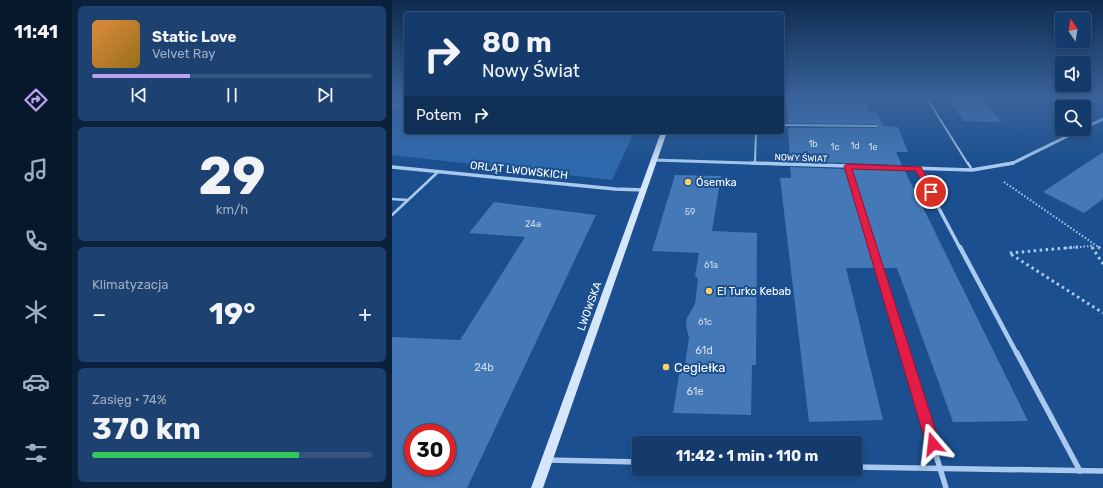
<!DOCTYPE html>
<html lang="pl">
<head>
<meta charset="utf-8">
<style>
  body { margin:0; font-family:Rubik,sans-serif; background:#1d4271; color:#f1f3f6; height:100vh; display:flex; flex-direction:column; font-size:15px; white-space:nowrap }
  * { box-sizing:border-box; margin:0 }
  p { font-size:13px; color:#9dadc1 }
  .icon { flex:none; width:22px; height:22px; fill:none; stroke:currentColor; stroke-width:2; stroke-linecap:round; stroke-linejoin:round }
  .map { position:relative; flex:1; overflow:hidden }
  .panel { display:flex; flex-direction:column; gap:6px; padding:6px; background:#0b203b; width:320px }
  .panel>* { flex:none }
  .banner { position:absolute; left:12px; top:12px; width:380px; height:122px; border-radius:4px; box-shadow:0 2px 6px #0003,0 0 0 1px #33557e; background:#143b6b; color:#f1f3f6; overflow:hidden }
  .needle { width:26px; rotate:348deg }
  .buttons { position:absolute; left:663px; top:12px; display:grid; gap:8px }
  .buttons a { display:grid; place-items:center; width:36px; height:36px; border-radius:4px; background:#143b6b; box-shadow:0 2px 6px #0003,0 0 0 1px #33557e; font-size:20px }
  .speed { position:absolute; left:12px; top:424px; display:flex; gap:8px; font-size:20px; font-weight:700; text-align:center }
  .speed>* { display:grid; place-content:center; width:52px; height:52px; border-radius:50%; background:#143b6b; box-shadow:0 2px 6px #0003,0 0 0 1px #33557e; line-height:1 }
  .speed .limit { border:6px solid #d22; background:#fff; color:#111 }
  .pin { position:absolute; display:grid; place-items:center; width:34px; height:34px; color:#fff; margin:-17px; border:2px solid #fff; border-radius:50%; box-shadow:0 1px 4px #0007 }
  .me { position:absolute; width:44px; margin:-22px; rotate:343deg; stroke-linejoin:round; filter:drop-shadow(0 0 3px #0008) }
  .turn { display:flex; align-items:center; gap:14px; height:84px; padding:0 12px; font-size:18px }
  .turn .icon { width:52px; height:52px; stroke-width:2.5 }
  .turn b { display:block; font-size:28px; line-height:34px }
  .then { display:flex; align-items:center; height:38px; padding:0 12px; background:#0003; gap:8px; font-size:15px }
  .big { font-size:30px; font-weight:700; line-height:1.1 }
  .panel .card { flex:1; display:flex; flex-direction:column; justify-content:center; gap:6px; min-width:0; padding:0 14px; border-radius:6px; background:#1d4271 }
  .panel .dial { align-items:center; gap:0 }
  .dial b { font-size:52px; line-height:1 }
  .song { display:flex; align-items:center; gap:12px }
  .cover { width:48px; height:48px; border-radius:6px; background:linear-gradient(135deg,hsl(30 70% 55%),hsl(40 70% 35%)) }
  .played { height:4px; border-radius:2px; background:linear-gradient(90deg,#bca0f2 35%,#33557e 35%) }
  .keys { display:flex; justify-content:space-around; direction:ltr }
  .heat { display:flex; justify-content:space-between; align-items:center; font-size:22px; direction:ltr }
  .charge { height:6px; border-radius:3px; background:linear-gradient(90deg,#34c759 74%,#33557e 0) }
  .trip { position:absolute; left:240px; top:436px; width:230px; height:40px; border-radius:4px; background:#143b6b; box-shadow:0 2px 6px #0003,0 0 0 1px #33557e; font-weight:700; line-height:40px; text-align:center }
  main { display:flex; flex:1; min-height:0 }
  .tab-bar { display:flex; flex-direction:column; width:72px; justify-content:space-around; align-items:center; background:#08182b; color:#9dadc1 }
  .tab-bar .icon { width:28px; height:28px }
  .tab-bar .on { color:#bca0f2 }
  .tab-bar b { font-size:18px; color:#f1f3f6 }
  .map>svg:first-child { display:block }
  .green { fill:#2e69ad }
  .building { fill:#4478b7; fill-rule:evenodd }
  .lines { fill:none; stroke-linecap:round; stroke-linejoin:round }
  .path-far1 { stroke:#a9c9ee; stroke-width:2; stroke-dasharray:1.5 2; stroke-linecap:butt }
  .path { stroke:#a9c9ee; stroke-width:3; stroke-dasharray:2.5 3.5; stroke-linecap:butt }
  .service-far1 { stroke:#a9c9ee; stroke-width:2 }
  .service { stroke:#a9c9ee; stroke-width:2.5 }
  .minor-far3 { stroke:#a9c9ee; stroke-width:3 }
  .minor-far2 { stroke:#a9c9ee; stroke-width:3.5 }
  .minor-far1 { stroke:#a9c9ee; stroke-width:4.5 }
  .minor { stroke:#a9c9ee; stroke-width:5.5 }
  .secondary { fill:#d6e6fa; fill-rule:evenodd }
  .route { fill:#e11d48; stroke:#92132f }
  .poi-dot { fill:#ffd166; stroke:#1b4f8f; stroke-width:1.5 }
  .labels { text-anchor:middle; stroke-width:4; stroke-linejoin:round; paint-order:stroke }
  .number-label { font-size:9px; fill:#d0dded }
  .far-street-label { font-size:9px; fill:#fff; stroke:#1b4f8f }
  .street-label { font-size:11px; fill:#fff; stroke:#1b4f8f }
  .poi-label { font-size:11px; fill:#fff; stroke:#1b4f8f; text-anchor:start }
  .near-number-label { font-size:11px; fill:#d0dded }
  .near-poi-label { font-size:13px; fill:#fff; stroke:#1b4f8f; text-anchor:start }
</style>
</head>
<body>
<main>
<nav class="tab-bar">
<b>11:41</b>
<svg class="icon on" aria-label="directions" viewBox="0 0 24 24"><path d="M12 3l9 9-9 9-9-9zM9 14v-3h6M13 9l2 2-2 2"/></svg>
<svg class="icon" aria-label="music" viewBox="0 0 24 24"><path d="M9 18V5l10-2v13"/><circle cx="6" cy="18" r="3"/><circle cx="16" cy="16" r="3"/></svg>
<svg class="icon" aria-label="phone" viewBox="0 0 24 24"><path d="M5 4h4l2 5-3 2q2 4 5 5l2-3 5 2v4C11 20 4 13 5 4z"/></svg>
<svg class="icon" aria-label="climate" viewBox="0 0 24 24"><path d="M12 3v18M4 7l16 10M4 17L20 7"/></svg>
<svg class="icon" aria-label="car" viewBox="0 0 24 24"><path d="M5 17H2v-5l4-1 3-4h7l3 4 3 1v5h-3M9 17h6M6 11h13"/><circle cx="7" cy="17" r="2"/><circle cx="17" cy="17" r="2"/></svg>
<svg class="icon" aria-label="filters" viewBox="0 0 24 24"><path d="M4 7h16M4 17h16"/><circle cx="9" cy="7" r="2"/><circle cx="15" cy="17" r="2"/></svg>
</nav>
<section class="panel">
<div class="card">
<div class="song"><i class="cover"></i><div><b>Static Love</b><p>Velvet Ray</p></div></div>
<div class="played"></div>
<div class="keys"><svg class="icon" aria-label="previous" viewBox="0 0 24 24"><path d="M18 5L8 12l10 7zM5 5v14"/></svg><svg class="icon" aria-label="pause" viewBox="0 0 24 24"><path d="M8 5v14M16 5v14"/></svg><svg class="icon" aria-label="next" viewBox="0 0 24 24"><path d="M6 5l10 7-10 7zM19 5v14"/></svg></div>
</div>
<div class="card dial"><b>29</b><p>km/h</p></div>
<div class="card"><p>Klimatyzacja</p>
<div class="heat"><a>−</a><b class="big">19°</b><a>+</a></div>
</div>
<div class="card"><p>Zasięg · 74%</p><b class="big">370 km</b><div class="charge"></div></div>
</section>
<div class="map">
<svg width="711" height="488" viewBox="0 0 711 488">
  <rect width="100%" height="100%" fill="#1b4f8f"/>
  <!-- green -->
  <polygon class="green" points="0,97 14,97 14,132 242,132 220,180 0,155"/>
  <!-- building -->
  <g class="building">
    <polygon points="555,97 589,97 610,122 572,121"/>
    <polygon points="395,102 473,103 477,112 485,112 491,126 506,127 516,152 504,152 510,165 398,161 396,128 485,128 487,126 485,124 396,123"/>
    <polygon points="711,152 711,199 692,213 651,192"/>
    <polygon points="398,167 453,169 483,268 454,268 491,420 417,422 388,178 399,178"/>
    <polygon points="459,169 513,171 636,421 561,422 505,268 490,268"/>
    <polygon points="283,175 329,176 320,231 365,233 364,365 360,365 359,415 281,413 287,375 292,371 297,338 294,325 295,318 303,304 306,279 303,276 307,253 260,251"/>
    <path d="M102,202L204,215L75,488H0V337L68,340L133,237L77,233ZM21,433H55V467H21Z"/>
  </g>
  <g class="lines">
    <!-- path-far1 -->
    <g class="path-far1">
      <polyline points="0,105 14,106"/>
      <polyline points="612,182 708,248"/>
      <polyline points="699,245 701,248"/>
      <polyline points="674,248 699,246"/>
    </g>
    <!-- path -->
    <g class="path">
      <polyline points="686,247 617,253 711,313"/>
      <polyline points="700,247 711,264"/>
      <polyline points="706,247 711,250"/>
    </g>
    <!-- service-far1 -->
    <g class="service-far1">
      <polyline points="534,97 576,164"/>
      <polyline points="390,125 485,126"/>
      <polyline points="362,132 364,133 363,163"/>
    </g>
    <!-- service -->
    <g class="service">
      <polyline points="576,163 580,170"/>
      <polyline points="0,199 15,200"/>
      <polyline points="0,215 47,171"/>
    </g>
    <!-- minor-far3 -->
    <g class="minor-far3">
      <polyline points="692,128 711,119"/>
      <polyline points="262,160 392,164"/>
      <polyline points="615,164 621,163 690,129"/>
    </g>
    <!-- minor-far2 -->
    <g class="minor-far2">
      <polyline points="360,163 580,170 621,163"/>
      <polyline points="455,166 480,248"/>
      <polyline points="0,167 223,189 252,190"/>
      <polyline points="526,169 568,248"/>
    </g>
    <!-- minor-far1 -->
    <g class="minor-far1">
      <polyline points="480,247 513,354"/>
      <polyline points="568,247 625,354"/>
    </g>
    <!-- minor -->
    <g class="minor">
      <polyline points="513,353 554,488"/>
      <polyline points="625,353 688,471"/>
      <polyline points="155,460 247,462"/>
      <polyline points="463,467 711,471"/>
    </g>
    <!-- secondary -->
    <polygon class="secondary" points="269,132 275,132 151,488 139,488"/>
  </g>
  <!-- sky -->
  <linearGradient id="sky" x2="0" y2="1"><stop stop-color="#0f2b4f"/><stop offset="0.59" stop-color="#39639b"/><stop offset="1" stop-color="#39639b" stop-opacity="0"/></linearGradient>
  <rect width="711" height="165" fill="url(#sky)"/>
  <!-- route -->
  <polygon class="route" points="455,164 529,167 543,192 539,195 536,194 524,171 460,169 548,444 546,449 541,451 536,449 534,444 452,166"/>
  <!-- markers -->
  <g class="poi-dot">
    <circle cx="296" cy="182" r="4"/>
    <circle cx="317" cy="291" r="4"/>
    <circle cx="274" cy="367" r="4"/>
  </g>
  <g class="labels">
    <!-- number labels -->
    <g class="number-label">
      <text x="421" y="147">1b</text>
      <text x="463" y="149">1d</text>
      <text x="443" y="150">1c</text>
      <text x="481" y="150">1e</text>
      <text x="298" y="215">59</text>
      <text x="141" y="227">24a</text>
      <text x="319" y="268">61a</text>
      <text x="313" y="325">61c</text>
    </g>
    <!-- far-street labels -->
    <g class="far-street-label">
      <text transform="translate(409 158) rotate(2)" y="3">NOWY ŚWIAT</text>
    </g>
    <!-- street labels -->
    <g class="street-label">
      <text transform="translate(127 170) rotate(6)" y="4">ORLĄT LWOWSKICH</text>
      <text transform="translate(197 306) rotate(-70)" y="4">LWOWSKA</text>
    </g>
    <!-- poi labels -->
    <g class="poi-label">
      <text x="304" y="186">Ósemka</text>
      <text x="325" y="295">El Turko Kebab</text>
    </g>
    <!-- near-number labels -->
    <g class="near-number-label">
      <text x="312" y="354">61d</text>
      <text x="92" y="371">24b</text>
      <text x="303" y="395">61e</text>
    </g>
    <!-- near-poi labels -->
    <g class="near-poi-label">
      <text x="282" y="372">Cegiełka</text>
    </g>
  </g>
</svg>
<div class="buttons">
<a><svg class="needle" viewBox="-14 -14 28 28"><path d="M0-13l5 13h-10z" fill="#e53935"/><path d="M0 13l5-13h-10z" fill="#9dadc1"/></svg></a>
<a><svg class="icon" aria-label="sound" viewBox="0 0 24 24"><path d="M4 9h4l5-4v14l-5-4H4zM17 9q2 3 0 6"/></svg></a>
<a><svg class="icon" aria-label="search" viewBox="0 0 24 24"><circle cx="10" cy="10" r="6"/><path d="M15 15l6 6"/></svg></a>
</div>
<div class="speed"><div class="limit">30</div></div>
<div class="pin" style="left:539px;top:192px;background:#d93025"><svg class="icon" aria-label="arrive" viewBox="0 0 24 24"><path d="M6 21V4h12l-3 4 3 4H6"/></svg></div>
<svg class="me" style="left:541px;top:444px" viewBox="-20 -20 40 40"><path d="M0-17L14 15 0 8-14 15z" fill="#e11d48" stroke="#fff" stroke-width="4"/></svg>
<div class="trip">11:42 · 1 min · 110 m</div>
<div class="banner">
<div class="turn"><svg class="icon" aria-label="right" viewBox="0 0 24 24"><path d="M7 20v-9h11M14 6l5 5-5 5"/></svg><div><b>80 m</b>Nowy Świat</div></div>
<div class="then">Potem<svg class="icon" aria-label="right" viewBox="0 0 24 24"><path d="M7 20v-9h11M14 6l5 5-5 5"/></svg></div>
</div>
</div>
</main>
</body>
</html>
